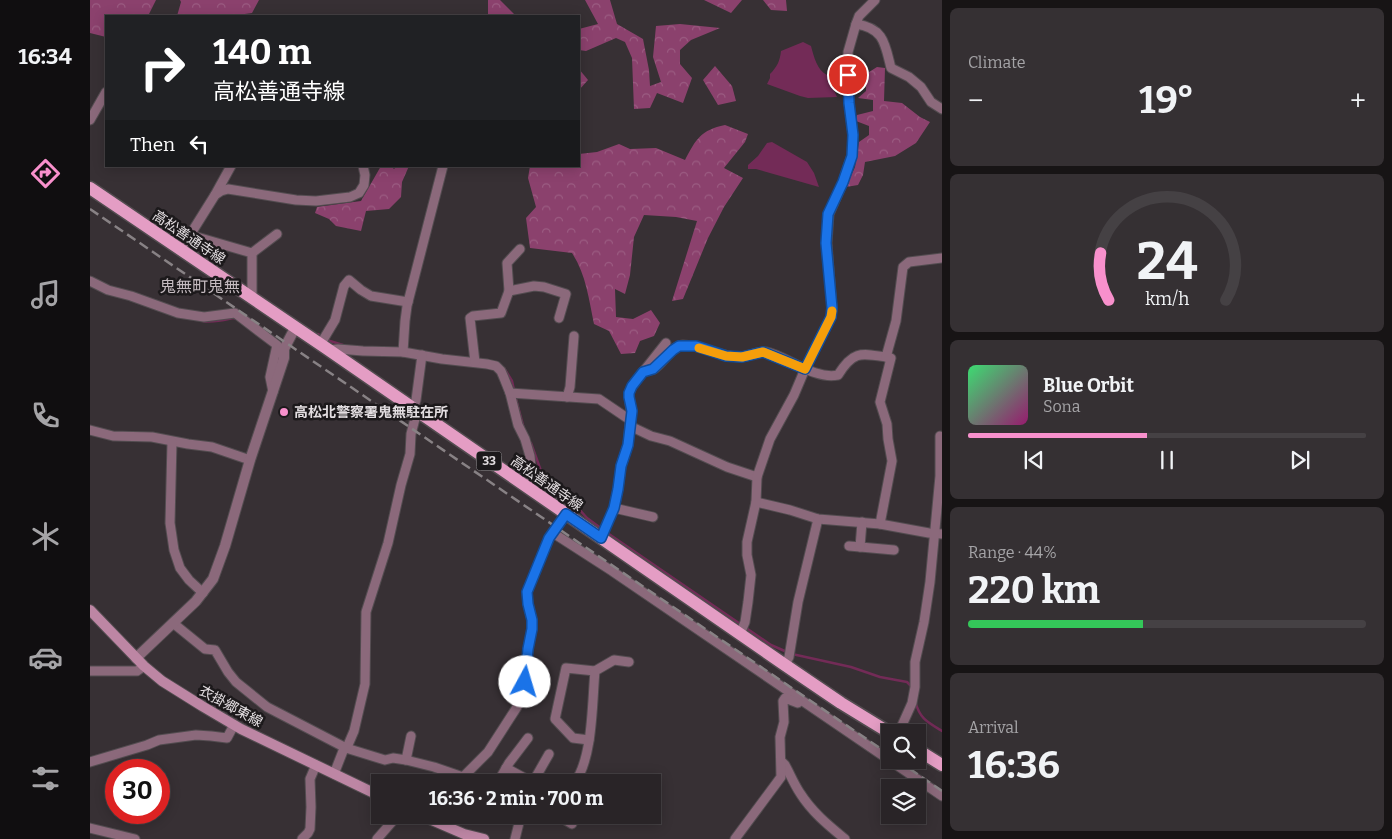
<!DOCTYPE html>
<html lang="en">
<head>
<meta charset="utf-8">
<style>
  body { margin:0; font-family:Bitter,"Noto Sans JP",serif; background:#353033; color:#f1f3f6; height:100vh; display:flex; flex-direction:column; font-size:19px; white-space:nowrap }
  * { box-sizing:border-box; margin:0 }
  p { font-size:16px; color:#a5a4a7 }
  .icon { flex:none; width:28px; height:28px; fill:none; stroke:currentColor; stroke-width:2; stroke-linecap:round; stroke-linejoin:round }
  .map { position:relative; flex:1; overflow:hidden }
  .details { display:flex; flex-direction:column; gap:8px; padding:8px; background:#171415; width:450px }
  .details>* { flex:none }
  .banner { position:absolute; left:15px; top:15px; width:475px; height:152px; border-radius:0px; box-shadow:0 2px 12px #0003,0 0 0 1px #454144; background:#202124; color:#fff; overflow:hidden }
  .tools { position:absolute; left:791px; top:724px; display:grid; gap:10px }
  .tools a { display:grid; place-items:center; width:45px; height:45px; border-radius:0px; background:#292427; box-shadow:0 2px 12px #0003,0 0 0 1px #454144; font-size:25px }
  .speed { position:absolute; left:15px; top:759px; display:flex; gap:10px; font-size:25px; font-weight:700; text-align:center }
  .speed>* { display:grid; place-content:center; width:65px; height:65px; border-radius:50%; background:#292427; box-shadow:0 2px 12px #0003,0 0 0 1px #454144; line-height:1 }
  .speed .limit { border:8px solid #d22; background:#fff; color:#111 }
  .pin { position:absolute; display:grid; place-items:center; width:42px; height:42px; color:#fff; margin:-21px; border:2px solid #fff; border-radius:50%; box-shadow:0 1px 5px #0007 }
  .me { position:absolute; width:55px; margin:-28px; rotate:6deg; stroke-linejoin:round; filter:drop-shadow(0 0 4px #0008) }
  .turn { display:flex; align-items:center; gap:18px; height:105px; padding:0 25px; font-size:22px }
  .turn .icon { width:65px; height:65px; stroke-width:2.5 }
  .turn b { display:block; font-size:35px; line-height:42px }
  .then { display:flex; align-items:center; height:48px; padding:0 25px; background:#0003; gap:10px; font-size:19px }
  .big { font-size:38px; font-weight:700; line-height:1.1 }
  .details .card { flex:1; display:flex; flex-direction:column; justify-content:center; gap:8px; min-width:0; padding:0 18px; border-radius:8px; background:#353033 }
  .details .dial { align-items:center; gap:0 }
  .dial svg { height:130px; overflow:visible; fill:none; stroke:#454144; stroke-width:7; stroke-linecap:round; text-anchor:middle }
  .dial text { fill:#f1f3f6; stroke:none }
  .song { display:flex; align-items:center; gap:15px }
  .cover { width:60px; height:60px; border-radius:8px; background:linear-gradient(135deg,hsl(140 70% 55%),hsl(320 70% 35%)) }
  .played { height:5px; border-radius:2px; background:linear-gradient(90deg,#f890cc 45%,#454144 45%) }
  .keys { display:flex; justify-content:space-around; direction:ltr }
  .heat { display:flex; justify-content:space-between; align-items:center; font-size:28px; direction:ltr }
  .charge { height:8px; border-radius:4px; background:linear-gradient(90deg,#34c759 44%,#454144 0) }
  .trip { position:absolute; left:281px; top:774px; width:290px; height:50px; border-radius:0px; background:#292427; box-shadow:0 2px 12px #0003,0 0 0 1px #454144; font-weight:700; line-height:50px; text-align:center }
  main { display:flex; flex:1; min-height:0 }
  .tab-bar { display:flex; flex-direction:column; width:90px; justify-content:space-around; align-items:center; background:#100e10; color:#a5a4a7 }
  .tab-bar .icon { width:35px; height:35px }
  .tab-bar .active { color:#f890cc }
  .tab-bar b { font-size:22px; color:#f1f3f6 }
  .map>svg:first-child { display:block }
  .forest { fill:url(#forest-crowns) }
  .water { fill:#732b57 }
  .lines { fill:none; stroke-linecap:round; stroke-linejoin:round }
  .stream { stroke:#732b57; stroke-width:2.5 }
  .minor-casing { stroke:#534c50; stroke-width:11 }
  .tertiary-casing { stroke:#534c50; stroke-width:12 }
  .secondary-casing { stroke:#534c50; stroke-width:12 }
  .primary-casing { stroke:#534c50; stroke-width:15 }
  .minor { stroke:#8b697b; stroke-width:9 }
  .tertiary { stroke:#8b697b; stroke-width:10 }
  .secondary { stroke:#bd86a4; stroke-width:10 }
  .primary { stroke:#e49dc4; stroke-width:12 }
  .rail { stroke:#888285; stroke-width:2.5; stroke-dasharray:10 5; stroke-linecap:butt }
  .route-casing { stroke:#114b97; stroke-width:12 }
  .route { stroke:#1a73e8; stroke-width:9 }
  .slow { stroke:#f59e0b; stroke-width:9 }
  .poi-dot { fill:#f890cc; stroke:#1c191b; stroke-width:2 }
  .labels { text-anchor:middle; stroke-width:5; stroke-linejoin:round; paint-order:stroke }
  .shield { fill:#1c191b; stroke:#a7a3a6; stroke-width:1 }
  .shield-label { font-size:12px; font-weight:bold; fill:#e3dee1 }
  .street-label { font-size:14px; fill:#e3dee1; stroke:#1c191b }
  .poi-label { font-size:14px; font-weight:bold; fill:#e3dee1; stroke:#1c191b; text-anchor:start }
  .quarter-label { font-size:16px; fill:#c5bbc0; stroke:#1c191b }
</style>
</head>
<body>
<main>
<nav class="tab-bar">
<b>16:34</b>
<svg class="icon active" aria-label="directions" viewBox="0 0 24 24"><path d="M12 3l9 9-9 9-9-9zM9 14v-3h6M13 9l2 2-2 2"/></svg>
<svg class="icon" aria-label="music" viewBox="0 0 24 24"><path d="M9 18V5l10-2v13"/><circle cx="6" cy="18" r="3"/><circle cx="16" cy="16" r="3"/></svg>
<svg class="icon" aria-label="phone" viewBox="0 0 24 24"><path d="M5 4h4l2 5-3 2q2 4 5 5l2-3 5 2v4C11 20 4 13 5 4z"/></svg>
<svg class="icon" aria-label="climate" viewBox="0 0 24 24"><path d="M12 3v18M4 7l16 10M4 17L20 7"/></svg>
<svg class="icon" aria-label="car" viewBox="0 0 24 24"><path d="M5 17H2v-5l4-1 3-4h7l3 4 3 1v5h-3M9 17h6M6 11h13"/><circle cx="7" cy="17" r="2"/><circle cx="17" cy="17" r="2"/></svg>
<svg class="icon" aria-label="filters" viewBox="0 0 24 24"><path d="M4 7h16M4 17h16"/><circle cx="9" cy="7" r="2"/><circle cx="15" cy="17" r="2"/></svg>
</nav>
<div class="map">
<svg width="852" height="839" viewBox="0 0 852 839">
  <defs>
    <pattern id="forest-crowns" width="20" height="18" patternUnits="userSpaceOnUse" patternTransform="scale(1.25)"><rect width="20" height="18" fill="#8b416d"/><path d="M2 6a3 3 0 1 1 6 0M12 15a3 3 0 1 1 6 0" fill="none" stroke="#9b5c82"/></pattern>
  </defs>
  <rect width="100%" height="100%" fill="#373034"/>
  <!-- forest -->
  <g class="forest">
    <polygon points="0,0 66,0 58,16 16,16 16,37 0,33"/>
    <polygon points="90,0 169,0 162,13 140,16 87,16 91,2"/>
    <polygon points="398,0 410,0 426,16 398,16"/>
    <polygon points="495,0 520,0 527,24 553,39 559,70 560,86 571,82 563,57 566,26 590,24 630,28 601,40 590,50 590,64 602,78 593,103 567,93 560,108 544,109 542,58 535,42 526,38 496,51 489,50 489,29 508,24"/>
    <polygon points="614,0 652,0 641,13"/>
    <polygon points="673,0 696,0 697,11 681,10"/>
    <polygon points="625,66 642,86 646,101 628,105 613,80"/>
    <polygon points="787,67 795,68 794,101 812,103 830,117 840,122 826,143 805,156 775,162 773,175 768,185 756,187 765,167 769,142 779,135 779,126 766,121 767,115 783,111 783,100 768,98 776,91 776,74"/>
    <polygon points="489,69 498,80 489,90"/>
    <path d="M635,125L658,134L655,142L634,168L653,178L634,207L618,238L593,299L582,301L607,221L586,217L554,215L544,237L540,275L535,294L525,289L526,317L543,319L561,310L570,323L564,336L550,341L545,353L531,354L519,331L504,324C499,300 496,274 482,253L440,248L436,218L446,207L438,178L440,166H489V154L507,152L529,144L540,149L566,148L595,160C606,139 611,130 635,125Z"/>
    <polygon points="291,166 301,166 304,169 307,166 319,166 312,182 311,197 299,209 276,211 271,231 246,226 239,219 225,213 227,207 271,201"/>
  </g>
  <!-- water -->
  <g class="water">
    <path d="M713,42L721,46C724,57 727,70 737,75L747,97L718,98L710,96L677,84L680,78V74C687,67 690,61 691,51Z"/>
    <polygon points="682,142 717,162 724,173 729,187 666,169 658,169 658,165 668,156 677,143"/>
  </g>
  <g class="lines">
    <!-- stream -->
    <g class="stream">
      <path d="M113,321C123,323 134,320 144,318L147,319"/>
      <polyline points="224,335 228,334 240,341 253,345"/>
      <polyline points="414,368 422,381 424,390"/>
      <polyline points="425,395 434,429"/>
      <polyline points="441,443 451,471 472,490 497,518 512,529"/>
      <polyline points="516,532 681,645 697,652"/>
      <polyline points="702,654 761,667 790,677 817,682 821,686"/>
      <path d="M825,701C830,719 837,722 852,731"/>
    </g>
    <defs>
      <g id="minor">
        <path d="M766,24C794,28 795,44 801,68L819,77L831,87L841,102L852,109"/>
        <polyline points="0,120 16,92"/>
        <polyline points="125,195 141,166"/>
        <polyline points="100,235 162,253 162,298"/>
        <polyline points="90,249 100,235 125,195 131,191 138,189 206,200 226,201 260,197 269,193 274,185 275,175 273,166"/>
        <polyline points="162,253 187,234"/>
        <polyline points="0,281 18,290 41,296 88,313 114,317 145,313 187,345 180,377 183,392"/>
        <polyline points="419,291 444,286 454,287 476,294 469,318"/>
        <polyline points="230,345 245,320 254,286 259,280 271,290 281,296 318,302"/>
        <polyline points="239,350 248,349 273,351 313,352 352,359 397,364 406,366 411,371 414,378 420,393 428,425 435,439 440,456 442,476 439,489"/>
        <polyline points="313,352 315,321 317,306 353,166"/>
        <polyline points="385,362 380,318 383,316 411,313 419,291 417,263 430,249"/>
        <path d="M553,372C556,371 561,370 564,369C574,363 581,346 593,345C613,345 630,357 649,357C658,357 667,351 676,352C697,356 724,380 748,375C763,351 770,353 796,357"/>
        <polyline points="420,393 509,399 540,420"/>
        <polyline points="477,397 480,387 484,336"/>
        <polyline points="323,409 326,400 332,355"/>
        <polyline points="540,426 561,436 580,441 637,467 667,477"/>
        <polyline points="0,430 23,436 62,437 98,444 122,447 160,460"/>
        <polyline points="82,442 80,523 84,550 90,568 99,580 113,593"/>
        <polyline points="666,502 700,510 728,519 790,524 839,533 852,534"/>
        <polyline points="524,508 563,517"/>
        <polyline points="790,524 802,461 798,439 797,424 790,402 801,358 796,357 806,321 813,267 819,262 852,258"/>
        <polyline points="463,533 522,571 852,796"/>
        <polyline points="511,538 524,508 528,489 531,466 538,445 541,411 539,397 539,393 542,386 553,372 576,343"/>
        <polyline points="759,546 804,550"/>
        <polyline points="770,547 772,522"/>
        <polyline points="83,623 115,649 125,650 138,672 146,682 177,707 256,748 295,760 303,758 316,760 344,767 373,777"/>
        <polyline points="650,634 655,622 658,602 661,575 657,555 657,542 666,502 667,477 680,439 704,395 715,369 741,317 742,308 737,243 739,214 753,182 762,155 763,135 759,103 758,75 758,52 766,24 769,16 785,0"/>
        <polyline points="695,665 699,657 708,602 728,519"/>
        <polyline points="0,671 47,671 54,666"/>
        <polyline points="809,732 822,703 825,687 825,662 834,622 840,582 850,476 850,436"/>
        <polyline points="499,740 483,738 465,719 476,668 505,671"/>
        <polyline points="316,760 321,736"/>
        <polyline points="0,762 57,745 69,740 106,735 121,736 137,738 144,725"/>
        <path d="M692,762L695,765C700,774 704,784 710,793C722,812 738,825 755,839"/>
        <polyline points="416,768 442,782"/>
        <polyline points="244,774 253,751 258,745 264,731 275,684 276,612 298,543 311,485 320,454 321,434 327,411"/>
        <polyline points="370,782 373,777 398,752 427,707 432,696 435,681 438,649 442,629 442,620 438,604 437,592 459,538 476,514"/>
        <polyline points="408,782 419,763 438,738"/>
        <polyline points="443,782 459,754"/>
        <path d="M485,782C503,757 502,703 505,671L524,660L539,662"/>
        <polyline points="467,815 482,824"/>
        <polyline points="459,816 459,815"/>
        <polyline points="0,828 45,839"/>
        <polyline points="212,839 218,833 220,829 221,807 220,779 226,765"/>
        <polyline points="287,839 308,815"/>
        <polyline points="425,839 431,815"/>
        <polyline points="645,839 691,777 690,737 694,722 693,701 695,698 708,703"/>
      </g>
      <polyline id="tertiary" points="46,658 106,601 123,579 135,546 160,460 194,358 194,349 205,328"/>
      <g id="secondary">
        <polyline points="0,610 54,666 72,681 112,706 151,729 290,796"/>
        <polyline points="330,815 374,834 394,839"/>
      </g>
      <g id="primary">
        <polyline points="0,188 236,348 695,665 751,703 800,733"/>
        <polyline points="828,750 852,765"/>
      </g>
    </defs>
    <!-- minor casing -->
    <use href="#minor" class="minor-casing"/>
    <!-- tertiary casing -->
    <use href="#tertiary" class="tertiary-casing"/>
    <!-- secondary casing -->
    <use href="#secondary" class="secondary-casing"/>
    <!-- primary casing -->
    <use href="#primary" class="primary-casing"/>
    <!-- minor -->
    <use href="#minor" class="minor"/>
    <!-- tertiary -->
    <use href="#tertiary" class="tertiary"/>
    <!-- secondary -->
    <use href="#secondary" class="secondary"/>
    <!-- primary -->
    <use href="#primary" class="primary"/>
    <!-- rail -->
    <g class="rail">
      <polyline points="0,209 800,755"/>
      <polyline points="807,760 852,791"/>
    </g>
  </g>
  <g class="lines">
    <defs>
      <polyline id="route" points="435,682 438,649 442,629 442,620 438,604 437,592 459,538 476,514 511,538 524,508 528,489 531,466 538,445 542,411 539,397 539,393 542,386 553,372 563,369 583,350 589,346 606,346 636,356 652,357 673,352 715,369 741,317 742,308 736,243 738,214 753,182 762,156 763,135 759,103 758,75"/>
    </defs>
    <!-- route casing -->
    <use href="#route" class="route-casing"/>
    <!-- route -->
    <use href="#route" class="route"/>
    <!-- slow -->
    <polyline class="slow" points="609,348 636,356 652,357 673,352 715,369 741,317 742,311"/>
  </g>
  <!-- markers -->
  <circle class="poi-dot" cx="194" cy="412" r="5"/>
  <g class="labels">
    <!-- shield labels -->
    <rect class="shield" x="386.5" y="451.5" width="25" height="19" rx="4"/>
    <g class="shield-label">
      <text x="399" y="465">33</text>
    </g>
    <!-- street labels -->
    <g class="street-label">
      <text transform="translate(99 237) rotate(34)" y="5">高松善通寺線</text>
      <text transform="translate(457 483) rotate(35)" y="5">高松善通寺線</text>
      <text transform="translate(141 706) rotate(29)" y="5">衣掛郷東線</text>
    </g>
    <!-- poi labels -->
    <g class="poi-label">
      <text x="204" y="417">高松北警察署鬼無駐在所</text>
    </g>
    <!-- quarter labels -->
    <g class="quarter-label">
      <text x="110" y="292">鬼無町鬼無</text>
    </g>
  </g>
</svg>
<div class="tools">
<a><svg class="icon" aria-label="search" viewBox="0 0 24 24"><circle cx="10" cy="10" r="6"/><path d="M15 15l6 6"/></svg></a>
<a><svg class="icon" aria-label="layers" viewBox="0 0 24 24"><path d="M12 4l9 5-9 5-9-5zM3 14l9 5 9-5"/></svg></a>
</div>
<div class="speed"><div class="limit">30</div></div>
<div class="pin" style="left:758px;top:75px;background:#d93025"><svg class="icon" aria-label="arrive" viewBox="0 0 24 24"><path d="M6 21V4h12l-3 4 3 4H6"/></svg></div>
<svg class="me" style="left:435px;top:682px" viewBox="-20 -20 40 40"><circle r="19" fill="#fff"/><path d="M0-13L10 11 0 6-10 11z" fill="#1a73e8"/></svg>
<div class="trip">16:36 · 2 min · 700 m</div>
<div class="banner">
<div class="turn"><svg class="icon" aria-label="right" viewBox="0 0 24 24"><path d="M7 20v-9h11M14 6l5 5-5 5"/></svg><div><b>140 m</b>高松善通寺線</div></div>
<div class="then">Then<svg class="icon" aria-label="left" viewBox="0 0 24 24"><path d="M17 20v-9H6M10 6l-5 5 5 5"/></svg></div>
</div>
</div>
<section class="details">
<div class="card"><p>Climate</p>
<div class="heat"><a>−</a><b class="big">19°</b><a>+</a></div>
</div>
<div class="card dial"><svg viewBox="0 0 100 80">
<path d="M14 69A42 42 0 1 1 86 69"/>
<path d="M14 69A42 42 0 0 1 9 40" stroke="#f890cc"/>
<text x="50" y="56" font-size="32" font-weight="700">24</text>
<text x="50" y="72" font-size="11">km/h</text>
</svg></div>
<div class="card">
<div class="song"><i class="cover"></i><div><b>Blue Orbit</b><p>Sona</p></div></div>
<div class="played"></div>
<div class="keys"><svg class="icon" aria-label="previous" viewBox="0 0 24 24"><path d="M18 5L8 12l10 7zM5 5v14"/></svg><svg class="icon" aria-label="pause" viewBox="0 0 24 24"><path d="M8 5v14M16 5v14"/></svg><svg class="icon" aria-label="next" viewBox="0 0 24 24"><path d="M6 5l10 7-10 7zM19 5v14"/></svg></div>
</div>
<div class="card"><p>Range · 44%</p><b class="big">220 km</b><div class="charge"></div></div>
<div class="card"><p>Arrival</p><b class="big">16:36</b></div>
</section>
</main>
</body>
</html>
